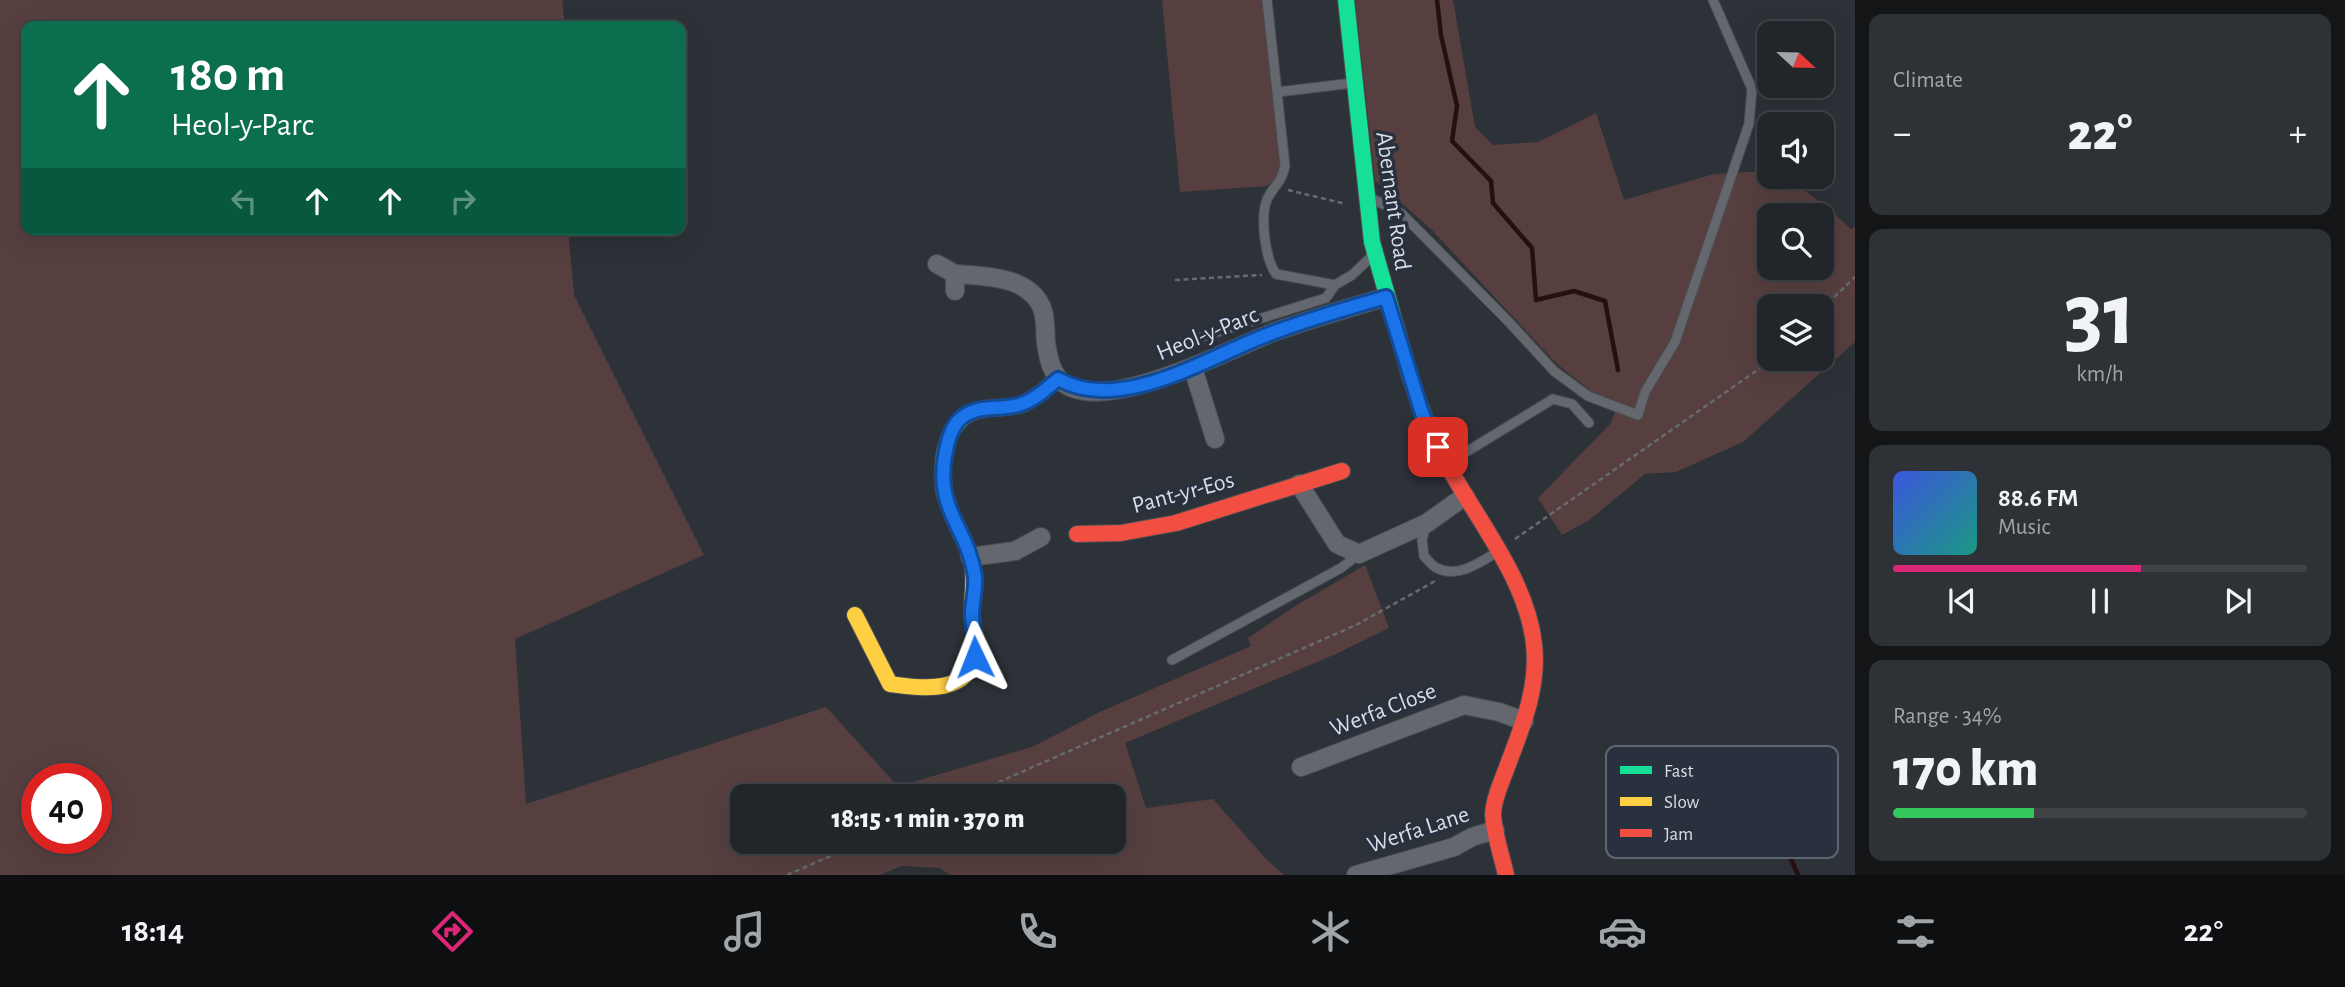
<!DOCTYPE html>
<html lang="en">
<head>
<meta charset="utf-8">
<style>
  body { margin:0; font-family:"Alegreya Sans",sans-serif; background:#2e3236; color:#f1f3f6; height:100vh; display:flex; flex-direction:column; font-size:26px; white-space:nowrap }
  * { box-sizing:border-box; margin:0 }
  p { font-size:23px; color:#a2a5a8 }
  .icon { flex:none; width:38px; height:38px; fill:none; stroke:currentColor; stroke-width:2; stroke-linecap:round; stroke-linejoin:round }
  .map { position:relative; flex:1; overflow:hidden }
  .details { display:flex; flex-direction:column; gap:14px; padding:14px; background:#131517; width:490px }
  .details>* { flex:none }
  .hud { position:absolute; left:21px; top:21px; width:665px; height:214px; border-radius:14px; box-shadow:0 7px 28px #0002,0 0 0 2px #3f4347; background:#0b6e4f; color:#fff; overflow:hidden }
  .needle { width:46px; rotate:112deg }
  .fabs { position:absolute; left:1757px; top:21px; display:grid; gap:14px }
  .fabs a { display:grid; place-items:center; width:77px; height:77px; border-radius:14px; background:#22262a; box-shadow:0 7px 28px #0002,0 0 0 2px #3f4347; font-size:35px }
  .speed { position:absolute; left:21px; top:763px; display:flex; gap:14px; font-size:35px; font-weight:700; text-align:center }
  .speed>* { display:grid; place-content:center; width:91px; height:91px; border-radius:50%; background:#22262a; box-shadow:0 7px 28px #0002,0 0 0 2px #3f4347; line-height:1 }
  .speed .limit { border:10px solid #d22; background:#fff; color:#111 }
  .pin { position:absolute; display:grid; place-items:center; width:60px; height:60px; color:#fff; margin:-30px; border-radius:14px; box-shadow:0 4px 10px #0006 }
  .me { position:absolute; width:77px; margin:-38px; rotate:358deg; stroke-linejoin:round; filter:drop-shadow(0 0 5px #0008) }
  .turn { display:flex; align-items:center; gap:24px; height:147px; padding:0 35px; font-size:32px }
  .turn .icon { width:91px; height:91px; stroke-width:2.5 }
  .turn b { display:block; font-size:49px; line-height:60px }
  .lanes { display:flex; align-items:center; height:66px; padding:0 35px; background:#0003; justify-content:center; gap:35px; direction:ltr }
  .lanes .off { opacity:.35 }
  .big { font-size:52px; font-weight:800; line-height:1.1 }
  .details .widget { flex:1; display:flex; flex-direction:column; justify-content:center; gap:10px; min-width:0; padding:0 24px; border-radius:14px; background:#2e3236 }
  .details .dial { align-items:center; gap:0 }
  .dial b { font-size:91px; line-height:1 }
  .song { display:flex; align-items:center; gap:21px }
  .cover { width:84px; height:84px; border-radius:10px; background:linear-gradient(135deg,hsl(230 70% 55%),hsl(170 70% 35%)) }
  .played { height:7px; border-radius:4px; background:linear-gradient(90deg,#db2777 60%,#3f4347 60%) }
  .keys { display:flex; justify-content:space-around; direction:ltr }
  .heat { display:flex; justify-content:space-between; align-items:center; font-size:38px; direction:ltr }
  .charge { height:10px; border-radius:5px; background:linear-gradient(90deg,#34c759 34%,#3f4347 0) }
  .trip { position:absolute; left:730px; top:784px; width:396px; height:70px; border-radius:14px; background:#22262a; box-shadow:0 7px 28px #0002,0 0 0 2px #3f4347; font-weight:800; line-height:70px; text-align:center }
  .tabs { display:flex; height:112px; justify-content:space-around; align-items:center; background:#0e0f11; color:#a2a5a8 }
  .tabs .icon { width:49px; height:49px }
  .tabs .on { color:#db2777 }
  .tabs b { font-size:32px; color:#f1f3f6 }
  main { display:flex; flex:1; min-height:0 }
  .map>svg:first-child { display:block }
  .green { fill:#573f3f; fill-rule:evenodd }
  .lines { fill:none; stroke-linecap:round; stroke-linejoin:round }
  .stream { stroke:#260f0f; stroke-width:4.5 }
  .lane-casing { stroke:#484e53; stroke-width:11 }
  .street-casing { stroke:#484e53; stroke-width:20 }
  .fast-casing { stroke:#484e53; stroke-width:18 }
  .slow-casing { stroke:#484e53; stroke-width:18 }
  .jam-casing { stroke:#484e53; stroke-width:18 }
  .path { stroke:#676b70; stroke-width:2.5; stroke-dasharray:5 3.5; stroke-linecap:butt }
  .lane { stroke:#64686e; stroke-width:9 }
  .street { stroke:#64686e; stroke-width:18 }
  .fast { stroke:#16e098; stroke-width:16 }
  .slow { stroke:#ffcf43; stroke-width:16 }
  .jam { stroke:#f24e42; stroke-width:16 }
  .route-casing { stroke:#114b97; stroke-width:18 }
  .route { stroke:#1a73e8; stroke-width:12 }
  .labels { text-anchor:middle; stroke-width:7; stroke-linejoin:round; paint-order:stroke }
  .street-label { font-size:24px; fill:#d8dee6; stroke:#28313d }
  .key { fill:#28313d; stroke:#5d6570; stroke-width:2 }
  .key-label { font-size:19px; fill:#d8dee6 }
</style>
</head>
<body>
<main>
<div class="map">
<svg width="1855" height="875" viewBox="0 0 1855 875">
  <rect width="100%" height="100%" fill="#2d3238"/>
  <!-- green -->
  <g class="green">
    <path d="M0,0H562L565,26H26V229H568L574,295L704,555L515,639L526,804L826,707L894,782H913L1032,747L1102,711L1251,646L1248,638L1292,608L1365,565L1389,628L1336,654L1125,743L1146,808L1213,799L1266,859L1284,875H950L940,868L902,866L880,875H0ZM37,779H96V838H37ZM742,796H1113V842H742Z"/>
    <polygon points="1162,0 1262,0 1282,164 1277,178 1267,186 1180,192"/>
    <path d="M1355,0H1453L1475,127L1493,145L1538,142L1596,113L1624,200L1714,174L1767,171L1769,177C1796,177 1832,212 1851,229L1855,226V342L1743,442L1676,472L1645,474L1588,521L1562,535L1538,498L1611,423L1619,402L1591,391L1557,364L1431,229L1375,180ZM1769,215H1822V268H1769ZM1769,306H1822V359H1769Z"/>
  </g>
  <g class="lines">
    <!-- stream -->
    <g class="stream">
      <polyline points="1437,0 1441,35 1457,106 1452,141 1491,181 1493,203 1532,248 1536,300 1574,291 1605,301 1618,370"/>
      <polyline points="1781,836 1798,875"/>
    </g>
    <defs>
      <g id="lane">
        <path d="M1267,0L1285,166C1280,184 1279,180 1270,194C1258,211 1265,258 1276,274L1335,285L1352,275L1371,257"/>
        <polyline points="1278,92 1353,83"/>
        <polyline points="1371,198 1402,214 1508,321 1554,371 1588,396 1638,415 1645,392 1675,342 1749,124 1752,89 1713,0"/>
        <polyline points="1176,345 1326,298 1335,285"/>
        <polyline points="1448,463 1553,399 1572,404 1589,423"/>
        <path d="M1426,525L1422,540L1424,556C1427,559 1432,566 1437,568C1457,579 1481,562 1497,552"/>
        <polyline points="1172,660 1341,568 1359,554"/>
      </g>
      <g id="street">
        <polyline points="937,264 955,274 955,291"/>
        <path d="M955,274C985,276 1032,276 1043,311C1046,321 1045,333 1046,343C1048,355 1050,368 1058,378C1095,422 1231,348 1274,332C1310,319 1349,308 1386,297"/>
        <polyline points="1193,368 1215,439"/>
        <polyline points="1299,484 1337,544 1359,554 1427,523 1465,496"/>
        <polyline points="970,557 1015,551 1041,537"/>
        <polyline points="1301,767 1464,705 1499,712 1524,721"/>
        <polyline points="1356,875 1454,847 1472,837 1495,830"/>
      </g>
      <g id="fast">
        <polyline points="1346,0 1372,242 1410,376"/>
        <path d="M944,491C940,462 945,417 980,410C994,406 1009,409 1023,404C1036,398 1047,388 1058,379"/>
      </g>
      <path id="slow" d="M855,615L890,684C922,688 968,696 975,653C978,641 973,628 972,616C971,596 977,576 970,556C963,534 949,514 944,491"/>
      <g id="jam">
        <path d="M1410,376C1420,408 1432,439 1449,468C1479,522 1527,581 1534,644C1539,688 1522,727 1507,767C1502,781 1494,797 1493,813C1493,830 1502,857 1506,875"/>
        <polyline points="1077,534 1121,533 1176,523 1342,471"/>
      </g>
    </defs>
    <!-- lane casing -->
    <use href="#lane" class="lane-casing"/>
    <!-- street casing -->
    <use href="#street" class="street-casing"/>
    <!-- fast casing -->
    <use href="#fast" class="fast-casing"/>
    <!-- slow casing -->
    <use href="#slow" class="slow-casing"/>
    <!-- jam casing -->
    <use href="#jam" class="jam-casing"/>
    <!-- path -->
    <g class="path">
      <polyline points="1288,190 1346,204"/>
      <polyline points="1175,280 1262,275"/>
      <polyline points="1822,309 1855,277"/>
      <polyline points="1515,539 1759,369 1769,359"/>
      <polyline points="967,796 1356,625 1437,580"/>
      <polyline points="787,875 863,842"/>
    </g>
    <!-- lane -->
    <use href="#lane" class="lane"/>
    <!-- street -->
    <use href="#street" class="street"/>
    <!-- fast -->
    <use href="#fast" class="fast"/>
    <!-- slow -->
    <use href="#slow" class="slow"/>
    <!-- jam -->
    <use href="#jam" class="jam"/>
  </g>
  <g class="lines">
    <defs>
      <path id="route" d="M975,657C976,642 973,629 972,615C972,602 976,590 975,577C969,530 935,510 945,456C947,444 950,430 958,421C976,403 997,411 1018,405C1034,401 1046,389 1058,379C1122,415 1211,355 1272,333C1309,319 1348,308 1386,297L1422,413L1438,447"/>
    </defs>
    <!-- route casing -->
    <use href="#route" class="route-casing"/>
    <!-- route -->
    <use href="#route" class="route"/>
  </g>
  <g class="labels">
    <!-- street labels -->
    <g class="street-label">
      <text transform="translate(1394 201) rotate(82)" y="8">Abernant Road</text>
      <text transform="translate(1207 333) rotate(-22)" y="8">Heol-y-Parc</text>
      <text transform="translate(1183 492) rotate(-15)" y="8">Pant-yr-Eos</text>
      <text transform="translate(1383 709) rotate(-21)" y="8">Werfa Close</text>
      <text transform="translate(1418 829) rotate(-18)" y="8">Werfa Lane</text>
    </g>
  </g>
  <!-- legend -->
  <rect x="1606" y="746" width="232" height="112" rx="10" class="key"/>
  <rect x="1620" y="766" width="32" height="8" fill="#16e098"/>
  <rect x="1620" y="797" width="32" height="9" fill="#ffcf43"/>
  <rect x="1620" y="829" width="32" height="8" fill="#f24e42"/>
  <g class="key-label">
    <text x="1664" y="777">Fast</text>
    <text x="1664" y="808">Slow</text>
    <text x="1664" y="840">Jam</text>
  </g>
</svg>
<div class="fabs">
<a><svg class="needle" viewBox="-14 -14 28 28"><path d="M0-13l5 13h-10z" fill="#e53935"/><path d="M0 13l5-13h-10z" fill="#a2a5a8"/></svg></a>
<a><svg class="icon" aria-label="sound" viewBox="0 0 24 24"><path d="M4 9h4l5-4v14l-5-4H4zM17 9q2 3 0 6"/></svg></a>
<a><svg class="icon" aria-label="search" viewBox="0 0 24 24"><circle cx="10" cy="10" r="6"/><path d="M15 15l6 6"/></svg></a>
<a><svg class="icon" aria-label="layers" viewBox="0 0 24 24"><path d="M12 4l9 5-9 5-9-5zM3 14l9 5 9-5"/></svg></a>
</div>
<div class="speed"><div class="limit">40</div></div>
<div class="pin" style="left:1438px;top:447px;background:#d93025"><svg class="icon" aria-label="arrive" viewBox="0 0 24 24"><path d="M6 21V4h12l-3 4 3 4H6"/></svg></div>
<svg class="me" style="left:975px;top:657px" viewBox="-20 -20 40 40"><path d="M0-17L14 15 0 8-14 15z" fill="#1a73e8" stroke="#fff" stroke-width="4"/></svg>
<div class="trip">18:15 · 1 min · 370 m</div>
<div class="hud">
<div class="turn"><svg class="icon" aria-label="ahead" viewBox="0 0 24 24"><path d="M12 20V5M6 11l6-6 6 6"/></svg><div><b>180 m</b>Heol-y-Parc</div></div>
<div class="lanes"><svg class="icon off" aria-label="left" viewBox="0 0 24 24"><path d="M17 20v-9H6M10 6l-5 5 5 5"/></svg><svg class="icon" aria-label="ahead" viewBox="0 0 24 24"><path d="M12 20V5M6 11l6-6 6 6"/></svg><svg class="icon" aria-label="ahead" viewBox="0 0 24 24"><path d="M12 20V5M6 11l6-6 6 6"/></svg><svg class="icon off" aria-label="right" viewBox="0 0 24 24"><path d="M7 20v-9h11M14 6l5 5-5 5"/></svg></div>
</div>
</div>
<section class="details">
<div class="widget"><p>Climate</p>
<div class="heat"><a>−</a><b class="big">22°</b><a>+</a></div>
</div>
<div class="widget dial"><b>31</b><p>km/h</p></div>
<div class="widget">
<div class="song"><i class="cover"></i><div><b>88.6 FM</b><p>Music</p></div></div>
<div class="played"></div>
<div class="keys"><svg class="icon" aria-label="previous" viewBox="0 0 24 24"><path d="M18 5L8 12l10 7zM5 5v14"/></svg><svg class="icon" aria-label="pause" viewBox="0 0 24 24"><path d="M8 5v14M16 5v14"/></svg><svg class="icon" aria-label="next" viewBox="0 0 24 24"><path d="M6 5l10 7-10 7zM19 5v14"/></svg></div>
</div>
<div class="widget"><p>Range · 34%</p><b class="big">170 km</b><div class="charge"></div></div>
</section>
</main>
<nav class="tabs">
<b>18:14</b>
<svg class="icon on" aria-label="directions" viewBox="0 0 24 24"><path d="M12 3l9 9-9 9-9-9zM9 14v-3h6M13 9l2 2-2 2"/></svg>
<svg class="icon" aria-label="music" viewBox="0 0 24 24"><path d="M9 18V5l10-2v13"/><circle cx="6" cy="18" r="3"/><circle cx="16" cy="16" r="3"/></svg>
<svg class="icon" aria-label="phone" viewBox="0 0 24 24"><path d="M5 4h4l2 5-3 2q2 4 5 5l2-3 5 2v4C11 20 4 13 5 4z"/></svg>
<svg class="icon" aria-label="climate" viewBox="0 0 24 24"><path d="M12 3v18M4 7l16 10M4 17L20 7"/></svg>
<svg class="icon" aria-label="car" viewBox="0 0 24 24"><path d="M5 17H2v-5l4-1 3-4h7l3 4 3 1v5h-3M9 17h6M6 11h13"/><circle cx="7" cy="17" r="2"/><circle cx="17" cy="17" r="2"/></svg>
<svg class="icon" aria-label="filters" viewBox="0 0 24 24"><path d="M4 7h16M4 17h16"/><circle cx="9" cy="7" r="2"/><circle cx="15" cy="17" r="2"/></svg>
<b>22°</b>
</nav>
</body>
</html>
